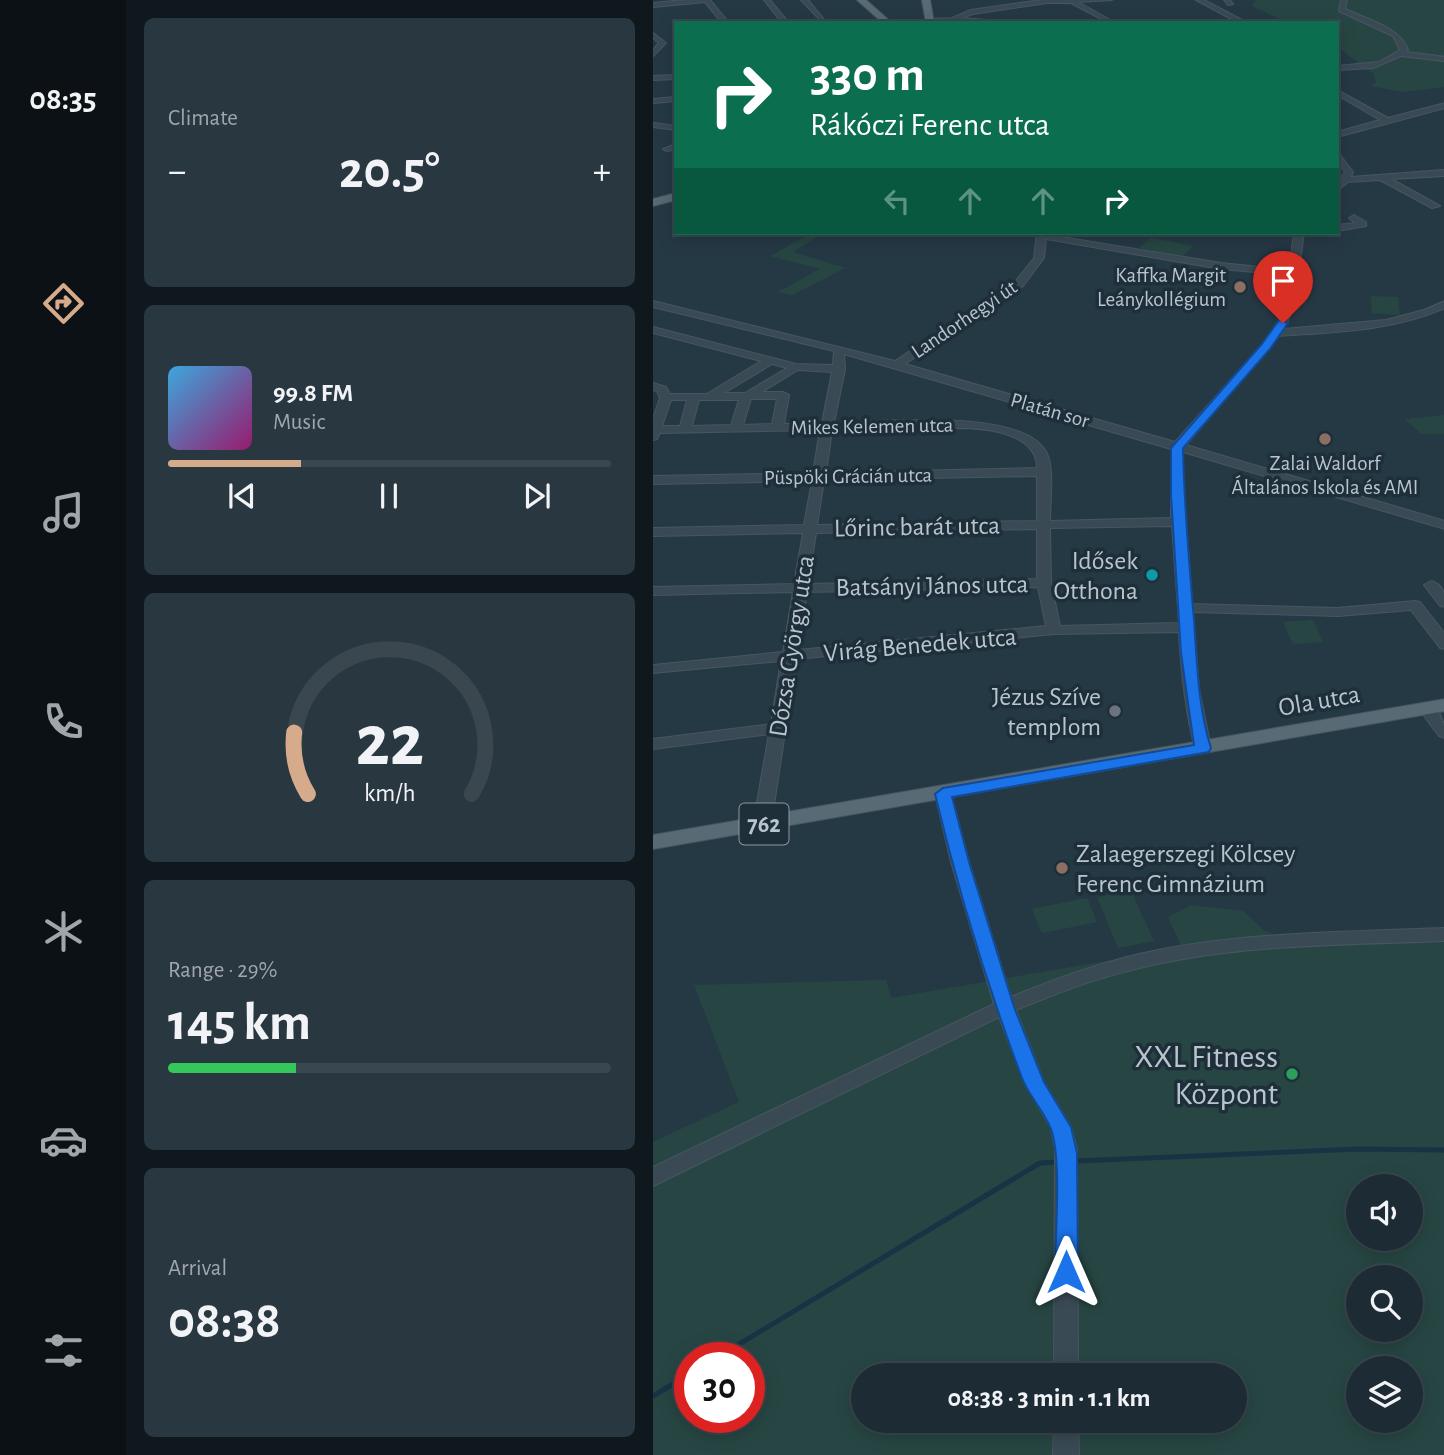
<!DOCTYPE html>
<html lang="en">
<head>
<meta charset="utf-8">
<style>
  body { margin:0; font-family:"Alegreya Sans",sans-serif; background:#293740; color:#f1f3f6; height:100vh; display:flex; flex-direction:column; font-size:26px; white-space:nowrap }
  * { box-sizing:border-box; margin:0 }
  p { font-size:23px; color:#a0a7ac }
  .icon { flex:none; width:38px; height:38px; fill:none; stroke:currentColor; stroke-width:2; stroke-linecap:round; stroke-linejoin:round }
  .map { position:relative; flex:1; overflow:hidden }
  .panel { display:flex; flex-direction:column; gap:18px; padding:18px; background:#0f181d; width:527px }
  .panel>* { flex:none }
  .banner { position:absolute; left:21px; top:21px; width:665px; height:214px; border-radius:0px; box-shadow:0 4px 18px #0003,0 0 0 2px #3a474f; background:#0b6e4f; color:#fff; overflow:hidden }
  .buttons { position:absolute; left:693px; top:1174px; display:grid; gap:14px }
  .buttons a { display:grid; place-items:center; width:77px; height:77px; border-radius:50%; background:#1c2b34; box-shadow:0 4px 18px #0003,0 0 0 2px #3a474f; font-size:35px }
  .speed { position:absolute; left:21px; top:1342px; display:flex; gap:14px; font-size:35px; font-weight:700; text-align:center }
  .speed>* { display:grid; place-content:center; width:91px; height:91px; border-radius:50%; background:#1c2b34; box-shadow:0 4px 18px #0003,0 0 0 2px #3a474f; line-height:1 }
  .speed .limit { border:10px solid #d22; background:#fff; color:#111 }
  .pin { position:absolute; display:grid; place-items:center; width:60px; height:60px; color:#fff; margin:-72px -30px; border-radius:50% 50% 50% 0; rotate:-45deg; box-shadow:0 0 7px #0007 }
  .pin .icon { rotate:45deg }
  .me { position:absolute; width:77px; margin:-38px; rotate:0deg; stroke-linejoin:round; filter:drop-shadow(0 0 5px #0008) }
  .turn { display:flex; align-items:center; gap:24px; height:147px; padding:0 21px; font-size:32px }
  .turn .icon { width:91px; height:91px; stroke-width:2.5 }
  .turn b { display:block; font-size:49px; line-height:60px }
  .lanes { display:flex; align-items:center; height:66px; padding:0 21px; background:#0003; justify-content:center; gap:35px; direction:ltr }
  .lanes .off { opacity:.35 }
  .big { font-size:52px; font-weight:700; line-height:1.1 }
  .panel .card { flex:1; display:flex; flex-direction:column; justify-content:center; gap:10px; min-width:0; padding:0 24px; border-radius:10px; background:#293740 }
  .panel .dial { align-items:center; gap:0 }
  .dial svg { height:182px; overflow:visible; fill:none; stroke:#3a474f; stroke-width:7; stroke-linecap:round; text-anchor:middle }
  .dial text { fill:#f1f3f6; stroke:none }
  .song { display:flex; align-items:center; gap:21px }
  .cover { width:84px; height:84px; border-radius:10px; background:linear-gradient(135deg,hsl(200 70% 55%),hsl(320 70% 35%)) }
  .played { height:7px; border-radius:4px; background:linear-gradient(90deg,#d6ab8b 30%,#3a474f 30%) }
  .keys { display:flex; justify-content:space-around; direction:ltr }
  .heat { display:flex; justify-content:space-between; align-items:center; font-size:38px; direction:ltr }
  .charge { height:10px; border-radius:5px; background:linear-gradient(90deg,#34c759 29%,#3a474f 0) }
  .trip { position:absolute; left:198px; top:1363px; width:396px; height:70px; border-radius:35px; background:#1c2b34; box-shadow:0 4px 18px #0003,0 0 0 2px #3a474f; font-weight:700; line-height:70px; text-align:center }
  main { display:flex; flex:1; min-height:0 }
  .tab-bar { display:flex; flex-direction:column; width:126px; justify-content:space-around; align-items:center; background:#0b1115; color:#a0a7ac }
  .tab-bar .icon { width:49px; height:49px }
  .tab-bar .on { color:#d6ab8b }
  .tab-bar b { font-size:32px; color:#f1f3f6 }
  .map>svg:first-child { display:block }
  .green { fill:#274643; fill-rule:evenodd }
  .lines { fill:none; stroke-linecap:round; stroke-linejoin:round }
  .stream { stroke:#173345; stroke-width:5 }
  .minor-casing { stroke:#475661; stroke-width:2 }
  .major-casing { stroke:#475661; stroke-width:2 }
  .minor { fill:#3a4a54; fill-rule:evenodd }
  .major { fill:#586a74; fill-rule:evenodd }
  .route { fill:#1a73e8; stroke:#114b97; stroke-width:2 }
  .education-dot { fill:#8d6e63; stroke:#1e2f3a; stroke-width:2.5 }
  .culture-dot { fill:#0f9aa8; stroke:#1e2f3a; stroke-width:2.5 }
  .worship-dot { fill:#6b7280; stroke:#1e2f3a; stroke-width:2.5 }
  .leisure-dot { fill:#2e9e5b; stroke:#1e2f3a; stroke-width:2.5 }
  .labels { text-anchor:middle; stroke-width:7; stroke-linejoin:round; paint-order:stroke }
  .far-poi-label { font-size:21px; fill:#b8c5ce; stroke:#1e2f3a; text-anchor:end }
  .far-street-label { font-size:21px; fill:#b8c5ce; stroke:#1e2f3a }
  .shield { fill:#1e2f3a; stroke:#8a98a2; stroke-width:2 }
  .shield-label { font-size:24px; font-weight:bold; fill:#b8c5ce }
  .street-label { font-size:26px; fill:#b8c5ce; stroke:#1e2f3a }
  .poi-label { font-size:26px; fill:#b8c5ce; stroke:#1e2f3a; text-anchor:end }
  .near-poi-label { font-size:32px; fill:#b8c5ce; stroke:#1e2f3a; text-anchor:end }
</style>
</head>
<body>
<main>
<nav class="tab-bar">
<b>08:35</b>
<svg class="icon on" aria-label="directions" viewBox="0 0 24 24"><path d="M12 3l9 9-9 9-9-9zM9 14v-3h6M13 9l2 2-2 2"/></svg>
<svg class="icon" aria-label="music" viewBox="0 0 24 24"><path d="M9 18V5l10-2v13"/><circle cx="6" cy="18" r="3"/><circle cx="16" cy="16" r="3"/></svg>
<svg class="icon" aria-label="phone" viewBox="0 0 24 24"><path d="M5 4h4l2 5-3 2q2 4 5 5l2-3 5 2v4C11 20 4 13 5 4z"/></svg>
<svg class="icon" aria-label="climate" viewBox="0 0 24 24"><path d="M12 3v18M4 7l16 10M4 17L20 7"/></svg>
<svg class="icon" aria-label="car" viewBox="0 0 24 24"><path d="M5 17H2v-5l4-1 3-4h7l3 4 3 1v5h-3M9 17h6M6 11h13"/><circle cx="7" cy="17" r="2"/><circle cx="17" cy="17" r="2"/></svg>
<svg class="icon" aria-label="filters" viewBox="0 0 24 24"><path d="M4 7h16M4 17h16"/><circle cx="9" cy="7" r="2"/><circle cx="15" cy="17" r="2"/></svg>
</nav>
<section class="panel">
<div class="card"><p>Climate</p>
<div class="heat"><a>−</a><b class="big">20.5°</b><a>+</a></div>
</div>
<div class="card">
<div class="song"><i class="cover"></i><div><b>99.8 FM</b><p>Music</p></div></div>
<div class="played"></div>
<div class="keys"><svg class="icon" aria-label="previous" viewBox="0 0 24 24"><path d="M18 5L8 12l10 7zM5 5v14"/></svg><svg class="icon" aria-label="pause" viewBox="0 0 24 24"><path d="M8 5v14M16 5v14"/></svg><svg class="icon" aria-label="next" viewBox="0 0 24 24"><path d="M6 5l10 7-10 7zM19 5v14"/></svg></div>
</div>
<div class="card dial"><svg viewBox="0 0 100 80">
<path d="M14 69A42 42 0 1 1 86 69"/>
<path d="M14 69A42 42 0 0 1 8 42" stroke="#d6ab8b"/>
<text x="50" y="56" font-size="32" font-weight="700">22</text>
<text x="50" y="72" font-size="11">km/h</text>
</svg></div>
<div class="card"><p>Range · 29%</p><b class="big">145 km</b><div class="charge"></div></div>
<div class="card"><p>Arrival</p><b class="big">08:38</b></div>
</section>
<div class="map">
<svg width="792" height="1455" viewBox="0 0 792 1455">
  <rect width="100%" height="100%" fill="#253945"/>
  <!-- green -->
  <g class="green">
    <polygon points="603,0 791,0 791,87 749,92 718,86 723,82 721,74 684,47 684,23 634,23 599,6"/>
    <polygon points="159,233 163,233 162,238 140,252 192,268 139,295 125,292 167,269 117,256"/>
    <polygon points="498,238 541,246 530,256 486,248"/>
    <polygon points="718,296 745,297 747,315 719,313"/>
    <polygon points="791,415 791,434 768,434 752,419"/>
    <polygon points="660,620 670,642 640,644 630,622"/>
    <polygon points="478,891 501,941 465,948 444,897"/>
    <polygon points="434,898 444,922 389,933 379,909"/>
    <path d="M538,905L590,911L612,931L624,936L791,928V1455H0V1142L86,1102L41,985L233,980L238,998L529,948L515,917ZM705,1186H758V1239H705ZM705,1278H758V1330H705ZM37,1358H96V1418H37ZM705,1368H758V1421H705ZM210,1376H581V1421H210Z"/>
  </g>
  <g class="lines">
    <!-- stream -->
    <g class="stream">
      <polyline points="423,1161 705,1149 792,1150"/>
      <polyline points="63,1358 387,1163 404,1162"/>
      <polyline points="0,1396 37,1374"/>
    </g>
    <defs>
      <g id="minor">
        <polygon points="31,0 57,0 76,23 69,23 52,2 0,7 0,3"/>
        <polygon points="111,0 117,0 136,23 129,23"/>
        <polygon points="148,0 155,0 173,22 169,22"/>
        <polygon points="388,0 459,0 425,2 459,21 454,22 418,3 394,3 320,14 309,18 371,23 291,23 274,19 299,18 318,10"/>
        <polygon points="543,0 551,0 595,23 586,23"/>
        <polygon points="571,0 577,0 580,4 575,5"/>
        <path d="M688,0H694L692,9C713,19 747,27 755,50L753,52L792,57V61L748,56L720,68L684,70V66L726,62L747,50L740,36L686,11Z"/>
        <polygon points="0,33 13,43 0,56 0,50 6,43 0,38"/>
        <polygon points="23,75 23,79 0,80 0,76"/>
        <polygon points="684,90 735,118 792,103 792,108 684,137 684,132 727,120 684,95"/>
        <polygon points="23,97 23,101 0,103 0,99"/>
        <polygon points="1,123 23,126 23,130 0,127"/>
        <polygon points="23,144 23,149 14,151 10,149"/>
        <polygon points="684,151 700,172 698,177 792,170 792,176 738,179 787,206 779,208 727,180 695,182 684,191 684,183 692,172 684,160"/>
        <polygon points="701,215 713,222 713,226 684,231 684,225 702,223 696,218"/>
        <path d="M384,233L568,263L636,270L641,233H651L640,309L631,329L733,320L771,310L792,301V308C740,331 682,332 626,336L533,445L792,521V529L530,452L529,465L539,604L685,608L762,601L767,602L792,634V649L787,648L758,610L685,616L540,612L546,689L558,748L550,753L542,748C532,710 528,671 526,632L401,634L143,659L118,825L115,829H103L100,825L116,734L0,749V739L118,724L128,661L0,673V665L130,652L140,592L0,595V587L141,584L150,533L0,536V528L151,525L159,481L0,484V476L160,473L167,430L7,433L4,439L0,440V419L7,398L4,391L0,390V383L13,387L17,394H54L108,361L0,333V327L143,364L180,365L181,351L0,307V301L242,361L362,282L381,258ZM393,239L568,269L635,275L630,309L625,323L609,345L522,442L252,364L370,286L391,258ZM191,354L518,449V518L397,521C397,504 401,471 395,456C377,406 225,422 181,423L192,369ZM119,364L134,368L92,393H71ZM145,370L179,372L169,423L131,424L136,395L130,392H109ZM98,399H124L119,424L90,425ZM18,400H34L27,426H9ZM46,400H86L78,425L39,426ZM313,428C339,429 384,435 384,468L173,473L179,430ZM384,476V521L164,525L171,480ZM519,526L526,623L407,626L398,583L397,528ZM384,529V579L155,584L163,533ZM385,587L393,626L145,650L154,592Z"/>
        <path d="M778,581C791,584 792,596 792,607L787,606L771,585Z"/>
        <path d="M773,703C788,708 792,724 792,738L786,736L765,708Z"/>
        <path d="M290,789L298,794L316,862L358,997C404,978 451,961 500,951C596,932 694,932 792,928V941C687,945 580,944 479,970C439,979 401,995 363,1010L391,1082L418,1127L424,1149L425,1376H401L402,1149L398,1128L372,1084L346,1017L0,1186V1167L341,1004L298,862L282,794Z"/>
        <polygon points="401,1421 425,1421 426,1455 400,1455"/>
      </g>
      <g id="major">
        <polygon points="204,0 213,0 239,23 230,23"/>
        <polygon points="269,0 277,0 281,23 273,23"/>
        <polygon points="23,193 23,200 0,206 0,199"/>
        <polygon points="792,699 792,711 0,849 0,835"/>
      </g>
    </defs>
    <!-- minor casing -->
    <use href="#minor" class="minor-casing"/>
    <!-- major casing -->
    <use href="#major" class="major-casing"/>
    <!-- minor -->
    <use href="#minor" class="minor"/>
    <!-- major -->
    <use href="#major" class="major"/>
  </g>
  <!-- route -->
  <path class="route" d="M626,320L635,323L617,349L530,448C531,506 536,563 541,620C544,662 545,708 558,748L556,752L299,797L316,862L361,1007L391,1082L418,1127L424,1153L425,1272L421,1279L413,1282L405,1279L402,1272C402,1236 409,1160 398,1129C391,1111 376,1096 369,1078C334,985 305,890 282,794L290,788L541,745L528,653L518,495V448L609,344Z"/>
  <!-- markers -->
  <g class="education-dot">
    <circle cx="587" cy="287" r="7"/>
    <circle cx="672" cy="439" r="7"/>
    <circle cx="409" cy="868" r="7"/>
  </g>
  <circle class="culture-dot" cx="499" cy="575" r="7"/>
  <circle class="worship-dot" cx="462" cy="711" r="7"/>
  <circle class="leisure-dot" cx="639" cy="1074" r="7"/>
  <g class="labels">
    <!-- far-poi labels -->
    <g class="far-poi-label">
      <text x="573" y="282">Kaffka Margit<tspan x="573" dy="24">Leánykollégium</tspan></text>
      <text x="672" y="470" text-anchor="middle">Zalai Waldorf<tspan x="672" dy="24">Általános Iskola és AMI</tspan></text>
    </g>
    <!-- far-street labels -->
    <g class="far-street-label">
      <text transform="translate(311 319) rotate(-34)" y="7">Landorhegyi út</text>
      <text transform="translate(397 410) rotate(16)" y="7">Platán sor</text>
      <text transform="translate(219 426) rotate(-1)" y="7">Mikes Kelemen utca</text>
      <text transform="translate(195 476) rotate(-1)" y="7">Püspöki Grácián utca</text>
    </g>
    <!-- shield labels -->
    <rect class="shield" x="86.5" y="803.5" width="49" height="41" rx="5"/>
    <g class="shield-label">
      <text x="111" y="832">762</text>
    </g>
    <!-- street labels -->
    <g class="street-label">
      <text transform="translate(264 526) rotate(-1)" y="9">Lőrinc barát utca</text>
      <text transform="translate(279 585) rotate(-1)" y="9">Batsányi János utca</text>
      <text transform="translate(267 644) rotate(-5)" y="9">Virág Benedek utca</text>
      <text transform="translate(138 646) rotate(-81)" y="9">Dózsa György utca</text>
      <text transform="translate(666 700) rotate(-10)" y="9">Ola utca</text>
    </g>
    <!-- poi labels -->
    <g class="poi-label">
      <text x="485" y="569">Idősek<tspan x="485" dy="30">Otthona</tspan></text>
      <text x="448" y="705">Jézus Szíve<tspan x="448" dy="30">templom</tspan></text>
      <text x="423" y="862" text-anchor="start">Zalaegerszegi Kölcsey<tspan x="423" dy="30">Ferenc Gimnázium</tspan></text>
    </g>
    <!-- near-poi labels -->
    <g class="near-poi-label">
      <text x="625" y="1067">XXL Fitness<tspan x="625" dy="37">Központ</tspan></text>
    </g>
  </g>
</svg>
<div class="buttons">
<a><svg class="icon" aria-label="sound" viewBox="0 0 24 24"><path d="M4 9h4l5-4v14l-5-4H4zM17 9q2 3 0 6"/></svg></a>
<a><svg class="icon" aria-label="search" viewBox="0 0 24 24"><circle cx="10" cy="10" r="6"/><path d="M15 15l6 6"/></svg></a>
<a><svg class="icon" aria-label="layers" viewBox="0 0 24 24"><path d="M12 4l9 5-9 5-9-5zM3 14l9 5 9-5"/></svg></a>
</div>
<div class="speed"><div class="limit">30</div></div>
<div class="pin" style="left:630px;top:323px;background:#d93025"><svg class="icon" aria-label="arrive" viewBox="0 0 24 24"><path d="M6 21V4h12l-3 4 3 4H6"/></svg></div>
<svg class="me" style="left:413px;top:1272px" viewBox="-20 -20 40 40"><path d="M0-17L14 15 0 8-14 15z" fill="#1a73e8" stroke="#fff" stroke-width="4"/></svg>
<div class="trip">08:38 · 3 min · 1.1 km</div>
<div class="banner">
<div class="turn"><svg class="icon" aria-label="right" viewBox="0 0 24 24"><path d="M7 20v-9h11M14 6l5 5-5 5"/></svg><div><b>330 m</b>Rákóczi Ferenc utca</div></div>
<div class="lanes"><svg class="icon off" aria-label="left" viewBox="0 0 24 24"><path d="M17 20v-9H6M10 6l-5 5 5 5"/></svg><svg class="icon off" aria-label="ahead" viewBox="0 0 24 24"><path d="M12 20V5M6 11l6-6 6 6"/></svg><svg class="icon off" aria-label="ahead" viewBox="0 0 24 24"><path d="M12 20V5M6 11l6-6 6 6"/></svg><svg class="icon" aria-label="right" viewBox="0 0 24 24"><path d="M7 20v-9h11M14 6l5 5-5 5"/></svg></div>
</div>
</div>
</main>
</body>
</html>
